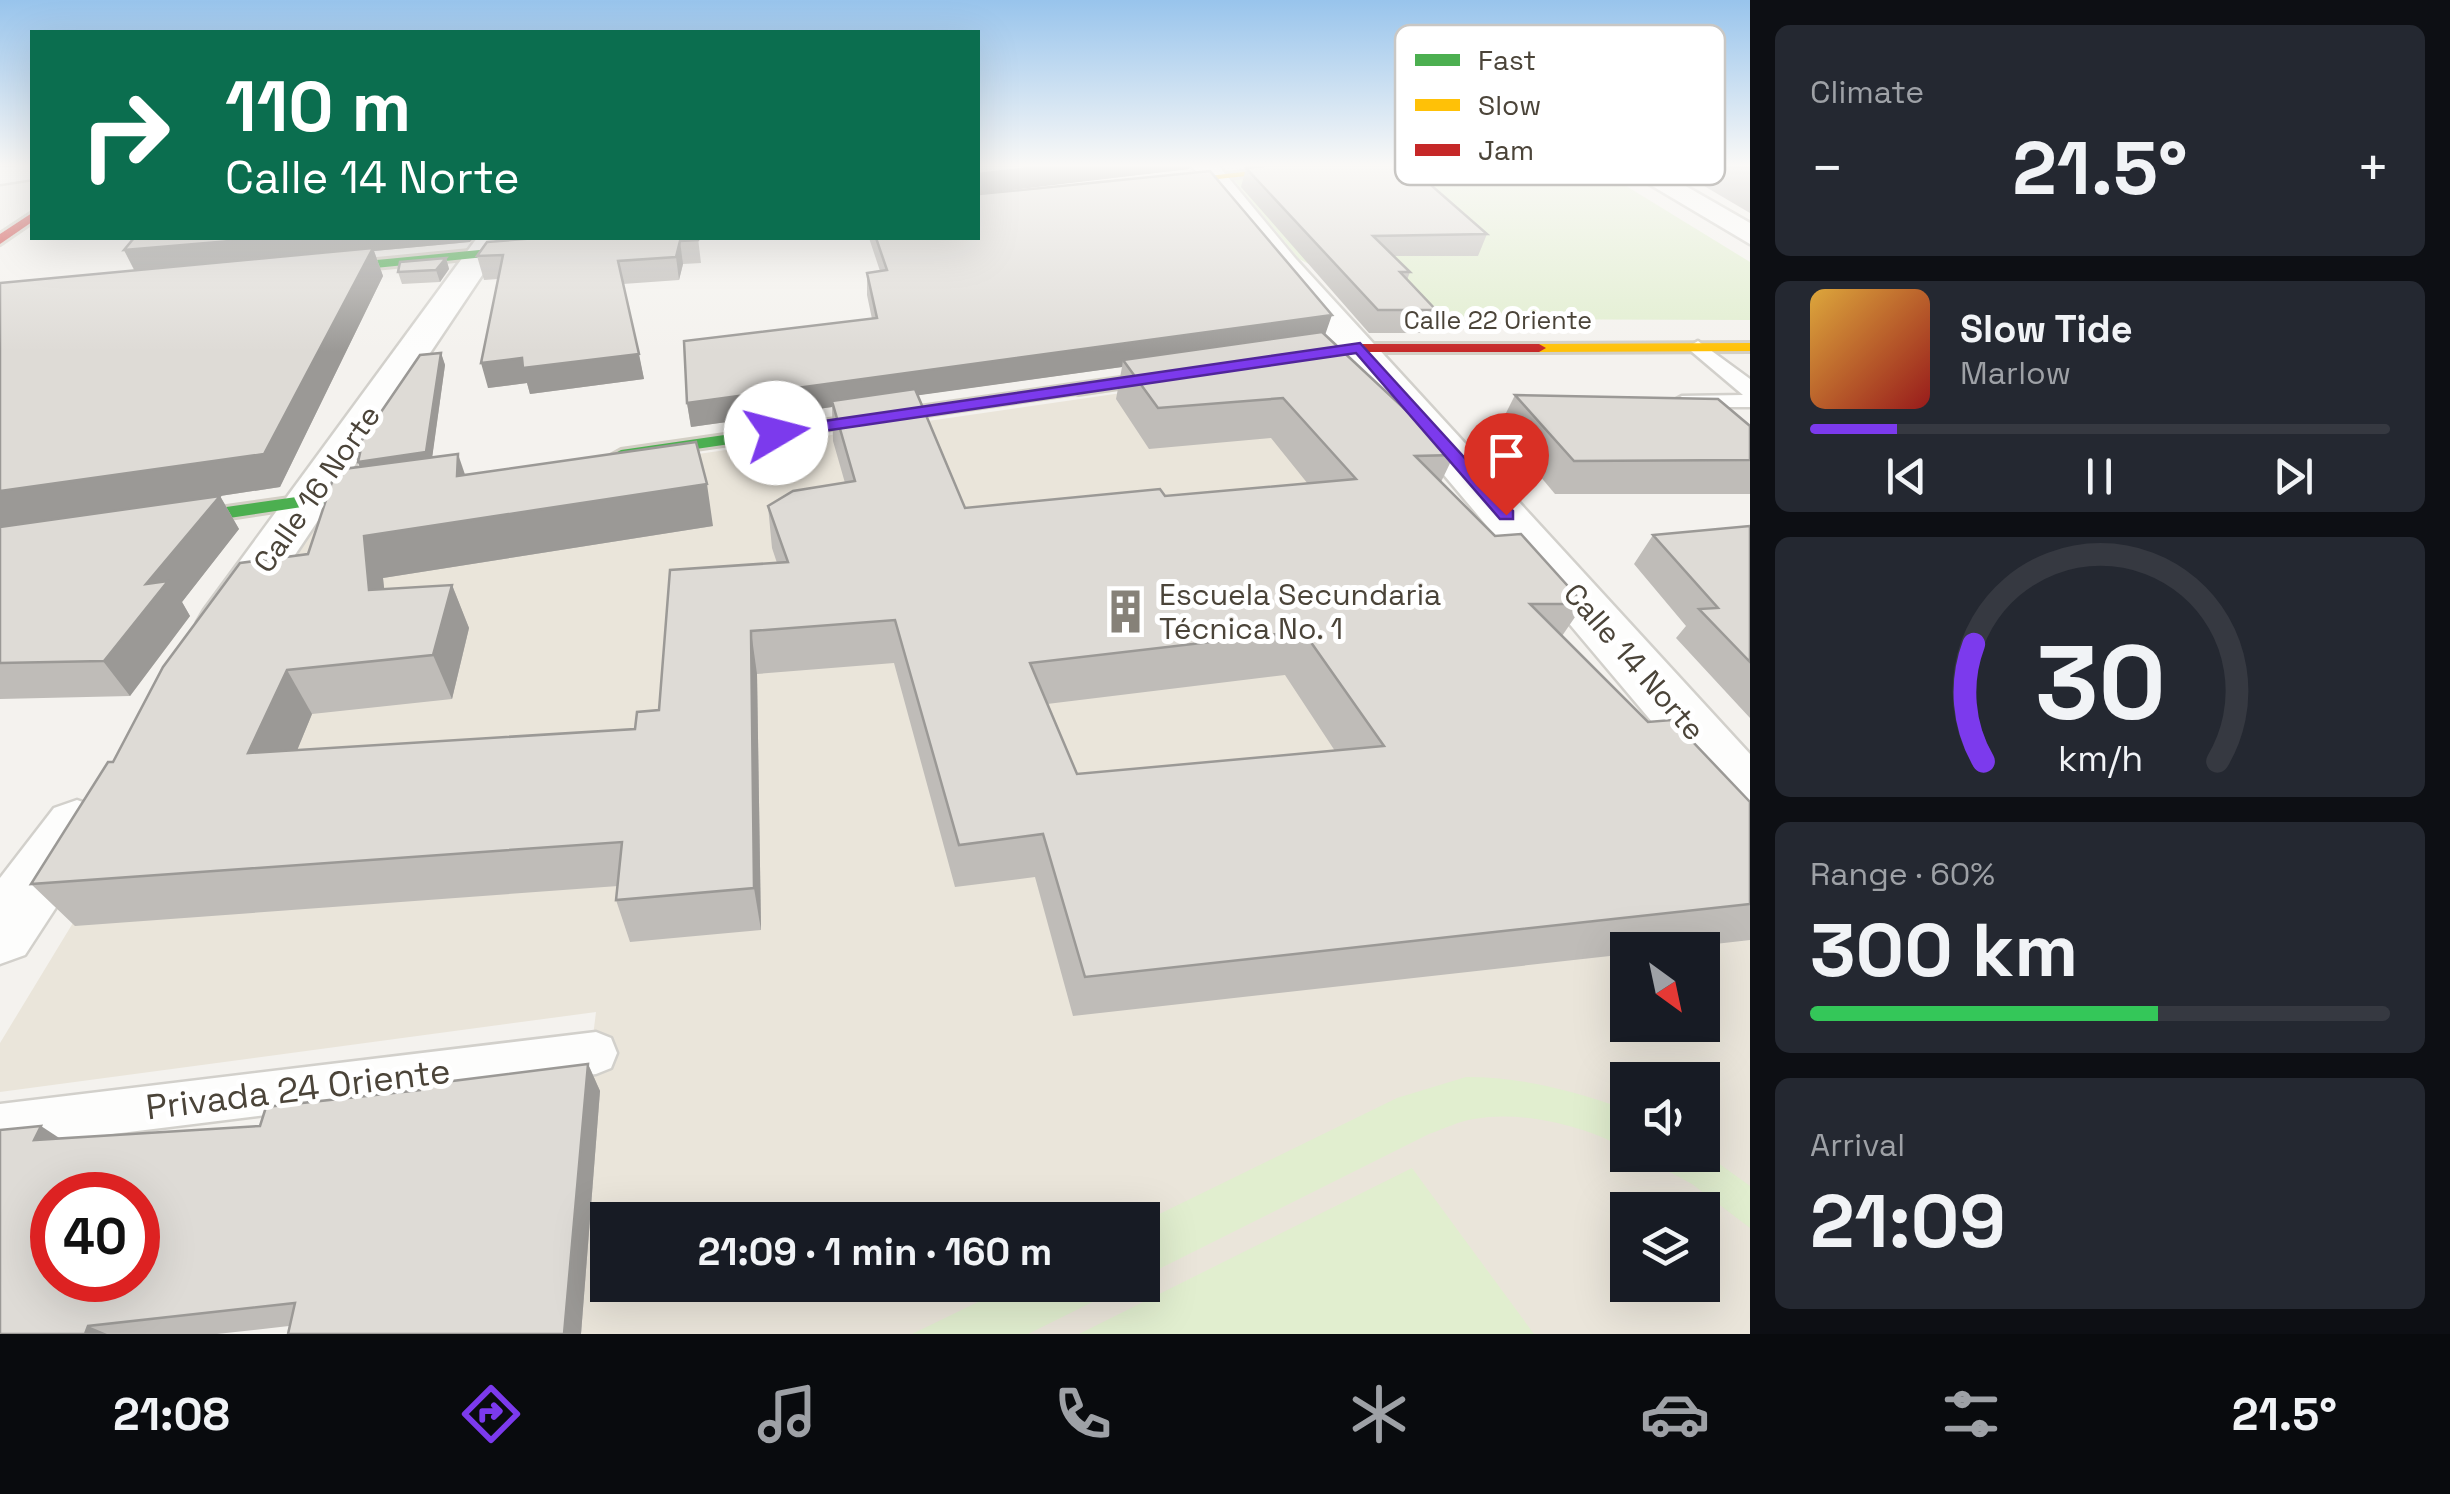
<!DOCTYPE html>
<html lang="en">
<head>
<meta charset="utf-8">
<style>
  body { margin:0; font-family:"Space Grotesk",sans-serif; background:#242831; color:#f1f3f6; height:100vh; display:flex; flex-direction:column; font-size:38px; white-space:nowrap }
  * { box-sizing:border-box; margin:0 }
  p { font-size:32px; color:#9ea1a6 }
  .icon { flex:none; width:55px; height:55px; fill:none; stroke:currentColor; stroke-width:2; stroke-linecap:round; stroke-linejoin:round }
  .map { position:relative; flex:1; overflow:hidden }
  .panel { display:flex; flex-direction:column; gap:25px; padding:25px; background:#0d0f14; width:700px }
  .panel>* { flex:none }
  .banner { position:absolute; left:30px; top:30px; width:950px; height:210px; border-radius:0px; box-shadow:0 10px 40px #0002; background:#0b6e4f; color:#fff; overflow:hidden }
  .needle { width:65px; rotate:147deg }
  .tools { position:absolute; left:1610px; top:932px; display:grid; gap:20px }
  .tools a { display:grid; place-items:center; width:110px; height:110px; border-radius:0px; background:#171b24; box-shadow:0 10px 40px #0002; font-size:50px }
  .speed { position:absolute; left:30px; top:1172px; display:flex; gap:20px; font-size:50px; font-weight:700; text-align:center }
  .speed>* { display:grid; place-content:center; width:130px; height:130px; border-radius:50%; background:#171b24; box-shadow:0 10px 40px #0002; line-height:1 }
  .speed .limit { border:15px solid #d22; background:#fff; color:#111 }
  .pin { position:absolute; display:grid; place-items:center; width:85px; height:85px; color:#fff; margin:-102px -42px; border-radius:50% 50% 50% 0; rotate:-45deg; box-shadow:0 0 10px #0007 }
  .pin .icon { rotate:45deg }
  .me { position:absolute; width:110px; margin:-55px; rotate:82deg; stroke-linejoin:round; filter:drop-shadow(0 0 8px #0008) }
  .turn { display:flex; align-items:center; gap:35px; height:210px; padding:0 30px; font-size:45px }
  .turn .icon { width:130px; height:130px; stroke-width:2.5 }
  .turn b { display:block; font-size:70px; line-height:85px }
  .big { font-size:75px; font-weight:700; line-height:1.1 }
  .panel .tile { flex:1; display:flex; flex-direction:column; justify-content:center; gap:15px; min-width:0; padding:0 35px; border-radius:15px; background:#242831 }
  .panel .dial { align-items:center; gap:0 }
  .dial svg { height:260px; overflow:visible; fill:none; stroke:#363941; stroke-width:7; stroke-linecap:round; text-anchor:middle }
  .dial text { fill:#f1f3f6; stroke:none }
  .song { display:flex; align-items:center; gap:30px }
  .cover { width:120px; height:120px; border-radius:15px; background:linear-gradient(135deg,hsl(40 70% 55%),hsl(0 70% 35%)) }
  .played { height:10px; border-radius:5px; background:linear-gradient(90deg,#7c3aed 15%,#363941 15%) }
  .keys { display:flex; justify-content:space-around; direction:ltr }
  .heat { display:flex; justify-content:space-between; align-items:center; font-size:55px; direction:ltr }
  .charge { height:15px; border-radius:8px; background:linear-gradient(90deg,#34c759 60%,#363941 0) }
  .trip { position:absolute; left:590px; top:1202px; width:570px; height:100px; border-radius:0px; background:#171b24; box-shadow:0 10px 40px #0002; font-weight:700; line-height:100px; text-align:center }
  .tabs { display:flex; height:160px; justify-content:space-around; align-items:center; background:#090b0e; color:#9ea1a6 }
  .tabs .icon { width:70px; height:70px }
  .tabs .current { color:#7c3aed }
  .tabs b { font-size:45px; color:#f1f3f6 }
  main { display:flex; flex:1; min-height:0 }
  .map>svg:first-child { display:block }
  .education { fill:#eae5da; fill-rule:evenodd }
  .green { fill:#e1eecf }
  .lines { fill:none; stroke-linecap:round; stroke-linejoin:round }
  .lane-casing { stroke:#d2d0cb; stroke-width:5 }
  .street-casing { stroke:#d2d0cb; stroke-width:5 }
  .fast-casing { stroke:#d3cfc5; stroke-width:6 }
  .slow-casing { stroke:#d3cfc5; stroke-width:6 }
  .jam-casing { stroke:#d3cfc5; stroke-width:6 }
  .lane { fill:#fdfdfc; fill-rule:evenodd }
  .street { fill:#fdfdfc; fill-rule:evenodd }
  .fast { fill:#4caf50; fill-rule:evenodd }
  .slow { fill:#ffc107; fill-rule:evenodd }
  .jam { fill:#c62828; fill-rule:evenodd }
  .wall { fill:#bfbcb8; fill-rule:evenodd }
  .shaded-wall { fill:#9b9996 }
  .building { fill:#dedbd6; stroke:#9b9996; stroke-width:2.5; fill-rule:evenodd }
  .route { fill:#7c3aed; stroke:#51269a; stroke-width:2.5 }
  .labels { text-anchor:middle; stroke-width:10; stroke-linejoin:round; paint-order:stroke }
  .far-street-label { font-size:25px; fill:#4b4439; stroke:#fff }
  .street-label { font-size:30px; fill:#4b4439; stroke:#fff }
  .poi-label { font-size:30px; fill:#4b4439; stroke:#fff; text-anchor:start }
  .near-street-label { font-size:35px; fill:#4b4439; stroke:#fff }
  .key { fill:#fff; stroke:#c9c7c4; stroke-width:2.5 }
  .key-label { font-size:28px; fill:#4b4439 }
</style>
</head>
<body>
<main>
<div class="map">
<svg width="1750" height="1334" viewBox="0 0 1750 1334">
  <rect width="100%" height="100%" fill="#f4f2ee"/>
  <!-- education -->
  <path class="education" d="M1336,362L1750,893V1334H556L596,1012L0,1092V1043L325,508ZM1628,950H1702V1025H1628ZM1628,1080H1702V1155H1628ZM1628,1210H1702V1285H1628ZM608,1220H1142V1285H608Z"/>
  <!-- green -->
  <g class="green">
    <polygon points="1415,165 1592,165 1750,262 1750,320 1418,319 1299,259 1234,180"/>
    <path d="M1466,1077C1522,1077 1570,1090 1622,1108L1627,1111V1149C1585,1126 1523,1110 1474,1119C1459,1121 1444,1129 1429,1134L1143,1277V1222L1397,1098Z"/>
    <polygon points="1703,1152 1750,1186 1750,1228 1692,1184 1638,1155"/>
    <polygon points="1412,1168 1534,1334 1079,1334"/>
    <polygon points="1013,1285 1127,1285 1028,1334 912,1334"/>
  </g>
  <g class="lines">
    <defs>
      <g id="lane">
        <polygon points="1698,341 1750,379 1750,407 1674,407 1671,402 1682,396 1743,395 1691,351 1688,347"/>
        <polygon points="596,1032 611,1038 617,1053 611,1068 596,1074 0,1148 0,1104"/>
      </g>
      <g id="street">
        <polygon points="32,165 32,179 0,184 0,168"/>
        <polygon points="1191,165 1218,165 1295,258 1750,754 1750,820 1728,812 1273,272"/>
        <polygon points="1617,165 1649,165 1750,223 1750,244"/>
        <polygon points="477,238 507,238 242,634 223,639 204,634 197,622 204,610"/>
        <polygon points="77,800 100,808 109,826 25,955 0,964 0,878 54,808"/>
      </g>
      <g id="fast">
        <polygon points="603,238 641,238 635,242 305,275 298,271 305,267"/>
        <polygon points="1078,384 1084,386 1084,392 621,460 612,455 621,450"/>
        <polygon points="402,482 408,483 408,491 156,529 146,523 156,517"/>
      </g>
      <g id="slow">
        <polygon points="1306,165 1349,165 1143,187 1138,184"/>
        <polygon points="1750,343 1750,351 1539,352 1532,348 1539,344"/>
      </g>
      <g id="jam">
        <polygon points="32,213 32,222 0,244 0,234"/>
        <polygon points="1360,344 1539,344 1546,348 1539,352 1360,352 1078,394 1070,389 1078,384"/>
      </g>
    </defs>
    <!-- lane casing -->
    <use href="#lane" class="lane-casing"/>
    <!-- street casing -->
    <use href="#street" class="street-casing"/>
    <!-- fast casing -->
    <use href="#fast" class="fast-casing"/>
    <!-- slow casing -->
    <use href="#slow" class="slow-casing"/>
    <!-- jam casing -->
    <use href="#jam" class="jam-casing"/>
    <!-- lane -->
    <use href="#lane" class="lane"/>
    <!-- street -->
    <use href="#street" class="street"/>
    <!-- fast -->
    <use href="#fast" class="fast"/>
    <!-- slow -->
    <use href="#slow" class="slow"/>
    <!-- jam -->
    <use href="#jam" class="jam"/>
  </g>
  <!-- wall -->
  <g class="wall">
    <path d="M978,165L1189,169L980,193L1325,335L1454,455L1441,482L1495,536L1584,604L1562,636L1648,722L1750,802V940L1663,950H1628V954L1073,1016L1035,877L955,887L894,663L757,674L761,930L630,942L616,900L618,886L75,926L31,884L113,762L308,554L360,467L354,454L441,353L445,365L432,457L466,475L713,526L383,578L384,589L452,585L469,628L452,699L312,714L297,750L635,729L659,710L777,563L772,548L768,506L845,483L833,441L832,407L691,427L687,403L872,319L867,295V273L880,271L869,238H978ZM1122,367L1116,399L1149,449L1271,438L1308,484L1165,496L965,508L918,395ZM1285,675L1335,751L1077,774L1047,704Z"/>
    <polygon points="1665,165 1750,165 1750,213 1682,173"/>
    <polygon points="1246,168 1487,234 1478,256 1394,256 1410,272 1407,280 1436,310 1426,333 1369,333 1241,187"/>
    <polygon points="698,238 701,263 683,264 679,280 623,284 644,379 530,394 527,383 488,388 498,279 484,280 477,256"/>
    <polygon points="470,242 374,251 383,276 280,487 220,496 239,529 182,602 190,616 130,696 0,699 0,283 134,270 124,250"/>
    <polygon points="446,258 449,269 440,282 402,284 398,272"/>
    <polygon points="1515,395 1750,426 1750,494 1555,494 1499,427"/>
    <polygon points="1750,526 1750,718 1676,638 1686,626 1634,564 1653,535"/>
    <polygon points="588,1064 600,1091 581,1334 288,1334 289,1326 217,1334 0,1334 60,1139 260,1126 420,1090"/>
  </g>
  <!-- shaded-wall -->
  <g class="shaded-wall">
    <polygon points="1057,165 1190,165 1189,169 978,194 978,174"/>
    <polygon points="266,238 474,238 470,242 374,251 383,276 280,487 220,496 239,529 182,602 190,616 130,696 0,528 0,491 136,273 124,250"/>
    <polygon points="680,241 683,264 679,280 676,257"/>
    <polygon points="446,258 449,269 440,282 436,270"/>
    <polygon points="1332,315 1324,338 1123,360 1122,367 834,407 832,401 832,407 691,427 687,403"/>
    <polygon points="441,353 445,365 431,466 363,475 358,462"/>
    <polygon points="639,354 644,379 530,394 527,383 488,388 481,363 522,358"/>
    <polygon points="458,454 472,495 457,476"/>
    <polygon points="707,484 713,526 383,578 389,633 369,590 364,536"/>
    <polygon points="452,585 469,628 452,699 433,655"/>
    <polygon points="751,631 757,674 761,930 754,888"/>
    <polygon points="287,670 312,714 278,797 248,753"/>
    <polygon points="588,1064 600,1091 581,1334 564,1334"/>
    <polygon points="41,1126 79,1151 34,1140"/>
    <polygon points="88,1326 107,1334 85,1334"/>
  </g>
  <!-- building -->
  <g class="building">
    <polygon points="978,165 1057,165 978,174"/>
    <polygon points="1272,165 1408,165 1487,234 1373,236 1410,272 1400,272 1436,310 1378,310 1246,168"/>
    <polygon points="1210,171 1332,315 687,403 684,341 877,318 867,273 887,270 876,238 978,238 978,183 980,194"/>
    <polygon points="134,238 266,238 124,250"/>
    <polygon points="537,238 698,238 698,240 680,241 676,257 618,261 639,354 523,368 522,358 481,363 503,255 477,256 487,242"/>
    <polygon points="373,248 264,454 0,491 0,283"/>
    <polygon points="446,258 436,270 398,272 400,262"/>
    <path d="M1322,332L1454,455L1415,456L1495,536L1521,534L1584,604H1530L1648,722L1672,720L1750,802V904L1085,977L1043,834L959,845L895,620L751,631L754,888L616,900L622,842L31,884L108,762H113L163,667L240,563L308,554L336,470L458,454L457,476L696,442L707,484L364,536L369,590L452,585L433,655L287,670L248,753L635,729L637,712L659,710L670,570L788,562L768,506L793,491L855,481L832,401L915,389L965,508L1160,489L1165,496L1356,479L1283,398L1158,408L1123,360ZM1303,631L1384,746L1077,774L1030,663Z"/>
    <polygon points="441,353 426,452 358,462 360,453 354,454 355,450 420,355"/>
    <polygon points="1515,395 1718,399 1750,426 1750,460 1574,461"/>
    <polygon points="220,496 146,584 168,581 104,661 0,663 0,527"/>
    <polygon points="1750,526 1750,662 1699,609 1718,608 1653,535"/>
    <path d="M588,1064L564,1334H288L295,1303L88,1326L85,1334H0V1130L41,1126L34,1140L260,1126L266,1107L420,1090L421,1085ZM52,1195H138V1280H52Z"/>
  </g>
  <!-- sky -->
  <linearGradient id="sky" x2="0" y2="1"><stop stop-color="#98c4ec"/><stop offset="0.47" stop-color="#faf9f7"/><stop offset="1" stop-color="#faf9f7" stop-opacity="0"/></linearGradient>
  <rect width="1750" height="352" fill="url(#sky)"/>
  <!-- route -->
  <polygon class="route" points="1360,343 1513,511 1513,519 1500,519 1356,353 776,438 768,433 776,428"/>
  <!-- icons -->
  <defs>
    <symbol id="building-bare" viewBox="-9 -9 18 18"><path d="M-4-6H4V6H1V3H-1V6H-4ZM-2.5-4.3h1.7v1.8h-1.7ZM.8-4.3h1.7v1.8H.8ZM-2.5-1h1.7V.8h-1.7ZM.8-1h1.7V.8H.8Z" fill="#868178" stroke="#fff" stroke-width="2.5" paint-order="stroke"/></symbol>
  </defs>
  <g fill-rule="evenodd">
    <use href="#building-bare" x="1094" y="580" width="63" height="63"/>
  </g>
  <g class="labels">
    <!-- far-street labels -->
    <g class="far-street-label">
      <text x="1498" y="329">Calle 22 Oriente</text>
    </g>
    <!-- street labels -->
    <g class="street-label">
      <text transform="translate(317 489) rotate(-55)" y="10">Calle 16 Norte</text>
      <text transform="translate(1634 662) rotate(49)" y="10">Calle 14 Norte</text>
    </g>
    <!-- poi labels -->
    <g class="poi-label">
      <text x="1159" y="605">Escuela Secundaria<tspan x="1159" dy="34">Técnica No. 1</tspan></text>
    </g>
    <!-- near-street labels -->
    <g class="near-street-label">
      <text transform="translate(298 1089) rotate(-7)" y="12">Privada 24 Oriente</text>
    </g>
  </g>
  <!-- legend -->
  <rect x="1395" y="25" width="330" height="160" rx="15" class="key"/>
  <rect x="1415" y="54" width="45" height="12" fill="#4caf50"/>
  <rect x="1415" y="99" width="45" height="12" fill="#ffc107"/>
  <rect x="1415" y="144" width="45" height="12" fill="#c62828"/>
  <g class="key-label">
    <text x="1478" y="70">Fast</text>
    <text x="1478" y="115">Slow</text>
    <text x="1478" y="160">Jam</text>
  </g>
</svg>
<div class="tools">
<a><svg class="needle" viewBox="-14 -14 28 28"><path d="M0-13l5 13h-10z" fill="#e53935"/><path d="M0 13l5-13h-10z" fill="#9ea1a6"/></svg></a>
<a><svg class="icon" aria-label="sound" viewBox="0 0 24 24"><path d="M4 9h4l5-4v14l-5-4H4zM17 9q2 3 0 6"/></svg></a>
<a><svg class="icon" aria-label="layers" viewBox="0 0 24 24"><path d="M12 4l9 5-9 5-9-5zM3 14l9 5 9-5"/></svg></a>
</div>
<div class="speed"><div class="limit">40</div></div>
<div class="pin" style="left:1506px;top:515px;background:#d93025"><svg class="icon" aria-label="arrive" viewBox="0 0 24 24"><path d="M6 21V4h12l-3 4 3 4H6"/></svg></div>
<svg class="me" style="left:776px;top:433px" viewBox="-20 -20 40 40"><circle r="19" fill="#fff"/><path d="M0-13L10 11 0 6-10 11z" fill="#7c3aed"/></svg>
<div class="trip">21:09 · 1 min · 160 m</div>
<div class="banner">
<div class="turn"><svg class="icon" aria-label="right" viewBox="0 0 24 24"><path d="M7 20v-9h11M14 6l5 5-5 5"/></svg><div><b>110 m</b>Calle 14 Norte</div></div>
</div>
</div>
<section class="panel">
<div class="tile"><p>Climate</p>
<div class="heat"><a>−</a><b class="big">21.5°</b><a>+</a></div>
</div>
<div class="tile">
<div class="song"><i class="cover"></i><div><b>Slow Tide</b><p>Marlow</p></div></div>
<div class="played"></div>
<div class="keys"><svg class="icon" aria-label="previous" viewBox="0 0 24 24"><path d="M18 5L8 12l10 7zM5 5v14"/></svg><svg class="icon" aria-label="pause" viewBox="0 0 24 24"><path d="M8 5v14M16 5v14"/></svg><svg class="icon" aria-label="next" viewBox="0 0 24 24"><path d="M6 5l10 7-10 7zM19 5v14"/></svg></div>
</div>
<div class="tile dial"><svg viewBox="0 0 100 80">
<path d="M14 69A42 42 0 1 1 86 69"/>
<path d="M14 69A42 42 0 0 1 11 33" stroke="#7c3aed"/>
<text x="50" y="56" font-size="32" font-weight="700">30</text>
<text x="50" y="72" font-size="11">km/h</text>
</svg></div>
<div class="tile"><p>Range · 60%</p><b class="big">300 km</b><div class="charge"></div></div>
<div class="tile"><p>Arrival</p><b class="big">21:09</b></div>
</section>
</main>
<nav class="tabs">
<b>21:08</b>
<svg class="icon current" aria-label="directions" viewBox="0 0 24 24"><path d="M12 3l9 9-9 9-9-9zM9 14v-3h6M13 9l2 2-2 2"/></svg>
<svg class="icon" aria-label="music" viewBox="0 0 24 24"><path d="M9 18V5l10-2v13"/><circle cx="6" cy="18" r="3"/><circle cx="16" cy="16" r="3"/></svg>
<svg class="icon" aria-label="phone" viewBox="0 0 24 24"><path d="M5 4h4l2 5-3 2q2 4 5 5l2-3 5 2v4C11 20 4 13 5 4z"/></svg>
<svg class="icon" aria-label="climate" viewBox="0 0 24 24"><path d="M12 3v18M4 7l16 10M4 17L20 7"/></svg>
<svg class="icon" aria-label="car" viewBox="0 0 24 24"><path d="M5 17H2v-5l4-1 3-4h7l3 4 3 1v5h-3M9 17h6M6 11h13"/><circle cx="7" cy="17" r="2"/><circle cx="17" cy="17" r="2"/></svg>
<svg class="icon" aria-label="filters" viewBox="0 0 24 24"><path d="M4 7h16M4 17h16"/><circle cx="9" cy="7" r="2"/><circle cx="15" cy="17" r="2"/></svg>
<b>21.5°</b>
</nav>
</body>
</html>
